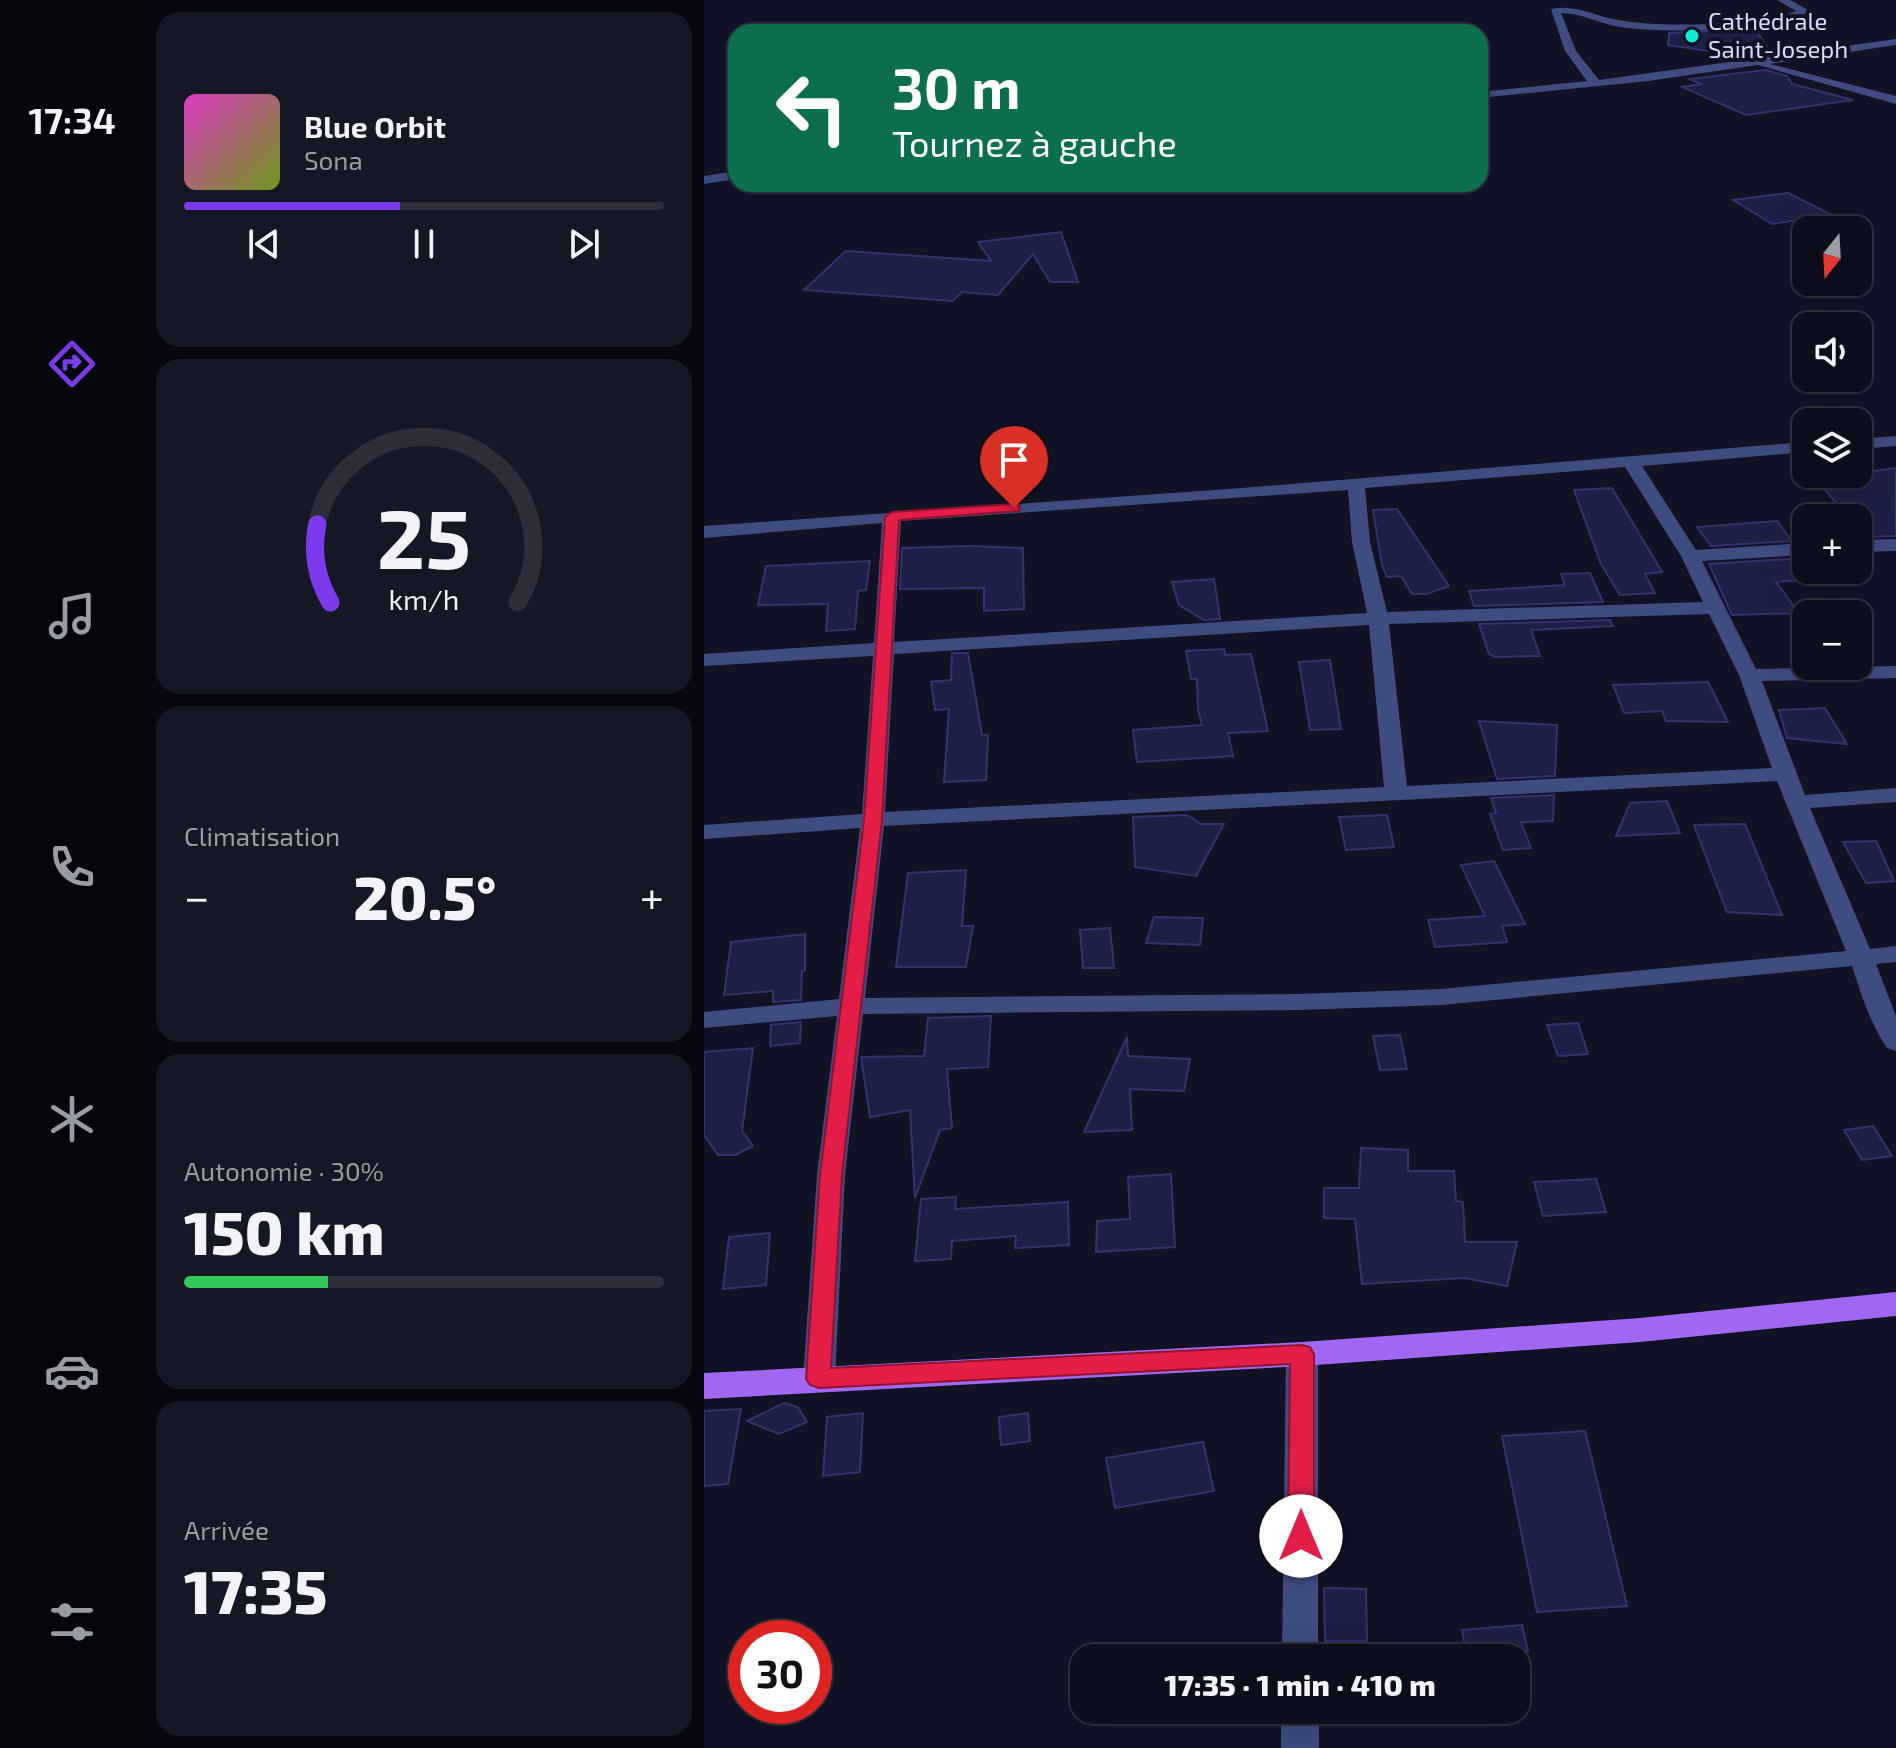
<!DOCTYPE html>
<html lang="fr">
<head>
<meta charset="utf-8">
<style>
  body { margin:0; font-family:"Exo 2",sans-serif; background:#161724; color:#f1f3f6; height:100vh; display:flex; flex-direction:column; font-size:30px; white-space:nowrap }
  * { box-sizing:border-box; margin:0 }
  p { font-size:26px; color:#9a9ca3 }
  .icon { flex:none; width:44px; height:44px; fill:none; stroke:currentColor; stroke-width:2; stroke-linecap:round; stroke-linejoin:round }
  .map { position:relative; flex:1; overflow:hidden }
  .panel { display:flex; flex-direction:column; gap:12px; padding:12px; background:#07080f; width:560px }
  .panel>* { flex:none }
  .top-card { position:absolute; left:24px; top:24px; width:760px; height:168px; border-radius:24px; box-shadow:0 8px 32px #0002,0 0 0 2px #2d2e3a; background:#0b6e4f; color:#fff; overflow:hidden }
  .needle { width:52px; rotate:198deg }
  .tools { position:absolute; left:1088px; top:216px; display:grid; gap:16px }
  .tools a { display:grid; place-items:center; width:80px; height:80px; border-radius:16px; background:#0d0e1b; box-shadow:0 8px 32px #0002,0 0 0 2px #2d2e3a; font-size:40px }
  .speed { position:absolute; left:24px; top:1620px; display:flex; gap:16px; font-size:40px; font-weight:700; text-align:center }
  .speed>* { display:grid; place-content:center; width:104px; height:104px; border-radius:50%; background:#0d0e1b; box-shadow:0 8px 32px #0002,0 0 0 2px #2d2e3a; line-height:1 }
  .speed .limit { border:12px solid #d22; background:#fff; color:#111 }
  .pin { position:absolute; display:grid; place-items:center; width:68px; height:68px; color:#fff; margin:-82px -34px; border-radius:50% 50% 50% 0; rotate:-45deg; box-shadow:0 0 8px #0007 }
  .pin .icon { rotate:45deg }
  .me { position:absolute; width:88px; margin:-44px; rotate:0deg; stroke-linejoin:round; filter:drop-shadow(0 0 6px #0008) }
  .turn { display:flex; align-items:center; gap:28px; height:168px; padding:0 32px; font-size:36px }
  .turn .icon { width:104px; height:104px; stroke-width:2.5 }
  .turn b { display:block; font-size:56px; line-height:68px }
  .big { font-size:60px; font-weight:800; line-height:1.1 }
  .panel .card { flex:1; display:flex; flex-direction:column; justify-content:center; gap:12px; min-width:0; padding:0 28px; border-radius:24px; background:#161724 }
  .panel .dial { align-items:center; gap:0 }
  .dial svg { height:208px; overflow:visible; fill:none; stroke:#2d2e3a; stroke-width:7; stroke-linecap:round; text-anchor:middle }
  .dial text { fill:#f1f3f6; stroke:none }
  .song { display:flex; align-items:center; gap:24px }
  .cover { width:96px; height:96px; border-radius:12px; background:linear-gradient(135deg,hsl(310 70% 55%),hsl(80 70% 35%)) }
  .played { height:8px; border-radius:4px; background:linear-gradient(90deg,#7c3aed 45%,#2d2e3a 45%) }
  .keys { display:flex; justify-content:space-around; direction:ltr }
  .heat { display:flex; justify-content:space-between; align-items:center; font-size:44px; direction:ltr }
  .charge { height:12px; border-radius:6px; background:linear-gradient(90deg,#34c759 30%,#2d2e3a 0) }
  .trip { position:absolute; left:366px; top:1644px; width:460px; height:80px; border-radius:24px; background:#0d0e1b; box-shadow:0 8px 32px #0002,0 0 0 2px #2d2e3a; font-weight:800; line-height:80px; text-align:center }
  main { display:flex; flex:1; min-height:0 }
  .dock { display:flex; flex-direction:column; width:144px; justify-content:space-around; align-items:center; background:#05060b; color:#9a9ca3 }
  .dock .icon { width:56px; height:56px }
  .dock .active { color:#7c3aed }
  .dock b { font-size:36px; color:#f1f3f6 }
  .map>svg:first-child { display:block }
  .building { fill:#1e1f44; stroke:#32336e; stroke-width:2 }
  .lines { fill:none; stroke-linecap:round; stroke-linejoin:round }
  .minor { fill:#404b80; fill-rule:evenodd }
  .major { fill:#a167f3; fill-rule:evenodd }
  .route { fill:#e11d48; stroke:#92132f; stroke-width:2 }
  .poi-dot { fill:#13ecd4; stroke:#111224; stroke-width:3 }
  .labels { text-anchor:middle; stroke-width:8; stroke-linejoin:round; paint-order:stroke }
  .far-poi-label { font-size:24px; fill:#d7dbfc; stroke:#111224; text-anchor:start }
</style>
</head>
<body>
<main>
<nav class="dock">
<b>17:34</b>
<svg class="icon active" aria-label="directions" viewBox="0 0 24 24"><path d="M12 3l9 9-9 9-9-9zM9 14v-3h6M13 9l2 2-2 2"/></svg>
<svg class="icon" aria-label="music" viewBox="0 0 24 24"><path d="M9 18V5l10-2v13"/><circle cx="6" cy="18" r="3"/><circle cx="16" cy="16" r="3"/></svg>
<svg class="icon" aria-label="phone" viewBox="0 0 24 24"><path d="M5 4h4l2 5-3 2q2 4 5 5l2-3 5 2v4C11 20 4 13 5 4z"/></svg>
<svg class="icon" aria-label="climate" viewBox="0 0 24 24"><path d="M12 3v18M4 7l16 10M4 17L20 7"/></svg>
<svg class="icon" aria-label="car" viewBox="0 0 24 24"><path d="M5 17H2v-5l4-1 3-4h7l3 4 3 1v5h-3M9 17h6M6 11h13"/><circle cx="7" cy="17" r="2"/><circle cx="17" cy="17" r="2"/></svg>
<svg class="icon" aria-label="filters" viewBox="0 0 24 24"><path d="M4 7h16M4 17h16"/><circle cx="9" cy="7" r="2"/><circle cx="15" cy="17" r="2"/></svg>
</nav>
<section class="panel">
<div class="card">
<div class="song"><i class="cover"></i><div><b>Blue Orbit</b><p>Sona</p></div></div>
<div class="played"></div>
<div class="keys"><svg class="icon" aria-label="previous" viewBox="0 0 24 24"><path d="M18 5L8 12l10 7zM5 5v14"/></svg><svg class="icon" aria-label="pause" viewBox="0 0 24 24"><path d="M8 5v14M16 5v14"/></svg><svg class="icon" aria-label="next" viewBox="0 0 24 24"><path d="M6 5l10 7-10 7zM19 5v14"/></svg></div>
</div>
<div class="card dial"><svg viewBox="0 0 100 80">
<path d="M14 69A42 42 0 1 1 86 69"/>
<path d="M14 69A42 42 0 0 1 9 39" stroke="#7c3aed"/>
<text x="50" y="56" font-size="32" font-weight="700">25</text>
<text x="50" y="72" font-size="11">km/h</text>
</svg></div>
<div class="card"><p>Climatisation</p>
<div class="heat"><a>−</a><b class="big">20.5°</b><a>+</a></div>
</div>
<div class="card"><p>Autonomie · 30%</p><b class="big">150 km</b><div class="charge"></div></div>
<div class="card"><p>Arrivée</p><b class="big">17:35</b></div>
</section>
<div class="map">
<svg width="1192" height="1748" viewBox="0 0 1192 1748">
  <rect width="100%" height="100%" fill="#111224"/>
  <!-- building -->
  <g class="building">
    <polygon points="1051,29 1067,53 1043,57 964,45 965,33"/>
    <polygon points="1061,70 1083,76 1088,84 1149,100 1042,115 978,87 997,84 986,79"/>
    <polygon points="1084,193 1128,215 1068,224 1029,200"/>
    <polygon points="357,232 374,282 346,282 329,254 294,295 258,292 249,301 100,290 142,251 287,261 274,242"/>
    <polygon points="1192,468 1192,536 1161,537 1154,529 1154,518 1147,518 1138,510 1112,479"/>
    <polygon points="908,488 958,572 941,574 951,593 916,595 897,564 870,490"/>
    <polygon points="693,509 745,586 722,594 708,594 697,576 683,577 678,565 669,510"/>
    <polygon points="1073,521 1088,541 1007,546 993,527"/>
    <polygon points="263,546 319,548 320,609 280,611 280,588 196,589 198,548"/>
    <polygon points="1100,558 1102,570 1109,570 1116,579 1072,582 1095,613 1028,615 1005,564"/>
    <polygon points="166,561 162,590 154,591 151,629 122,631 124,604 54,605 62,566"/>
    <polygon points="886,573 899,602 770,606 765,591 861,585 857,574"/>
    <polygon points="510,579 516,619 500,620 475,605 468,582"/>
    <polygon points="906,620 909,626 827,630 836,656 791,657 785,654 775,624"/>
    <polygon points="520,649 521,655 547,654 564,731 524,733 529,756 433,762 429,730 498,725 494,710 493,679 487,679 482,651"/>
    <polygon points="248,653 264,653 278,735 284,735 282,780 240,782 245,709 231,710 227,682 247,680"/>
    <polygon points="626,660 637,729 606,730 595,662"/>
    <polygon points="1004,682 1024,722 962,721 958,711 920,713 909,685"/>
    <polygon points="1121,708 1143,744 1083,738 1075,710"/>
    <polygon points="775,721 853,725 851,776 793,779"/>
    <polygon points="850,795 849,821 817,822 827,848 799,850 786,814 792,813 787,798"/>
    <polygon points="963,801 976,833 912,836 926,803"/>
    <polygon points="483,815 497,824 520,824 492,876 431,867 429,817"/>
    <polygon points="683,815 690,847 642,850 635,817"/>
    <polygon points="1041,824 1078,915 1023,912 990,825"/>
    <polygon points="1172,841 1190,881 1162,883 1139,842"/>
    <polygon points="790,861 821,924 798,926 803,942 731,947 724,920 781,916 757,865"/>
    <polygon points="262,870 258,926 269,926 262,967 192,967 204,873"/>
    <polygon points="450,917 499,918 496,945 442,943"/>
    <polygon points="406,928 410,968 379,968 376,930"/>
    <polygon points="101,934 101,970 98,971 97,1000 69,1002 69,991 20,995 27,942"/>
    <polygon points="287,1016 284,1067 243,1069 248,1128 236,1130 211,1198 206,1110 166,1117 157,1057 220,1056 224,1018"/>
    <polygon points="97,1022 96,1043 66,1046 67,1025"/>
    <polygon points="874,1023 884,1054 854,1056 843,1025"/>
    <polygon points="696,1035 703,1069 676,1070 669,1036"/>
    <polygon points="423,1037 424,1056 486,1059 480,1091 426,1089 428,1130 380,1132"/>
    <polygon points="49,1048 38,1131 49,1146 31,1155 14,1155 0,1135 0,1052"/>
    <polygon points="1169,1126 1188,1156 1158,1160 1140,1130"/>
    <polygon points="657,1148 704,1150 704,1171 750,1171 752,1201 759,1202 761,1242 813,1242 803,1286 761,1278 658,1284 651,1219 620,1218 620,1188 655,1188"/>
    <polygon points="467,1174 471,1247 392,1252 393,1221 426,1219 424,1177"/>
    <polygon points="892,1179 902,1212 839,1216 830,1182"/>
    <polygon points="252,1197 251,1209 364,1202 365,1245 311,1248 312,1236 248,1241 247,1259 211,1261 217,1199"/>
    <polygon points="66,1233 62,1285 19,1289 25,1237"/>
    <polygon points="80,1403 94,1407 103,1422 75,1434 43,1421"/>
    <polygon points="37,1409 24,1484 0,1486 0,1411"/>
    <polygon points="159,1413 156,1472 119,1476 123,1417"/>
    <polygon points="324,1413 326,1441 297,1445 295,1417"/>
    <polygon points="881,1431 923,1606 833,1612 798,1436"/>
    <polygon points="499,1442 510,1491 411,1508 402,1458"/>
    <polygon points="620,1588 662,1589 663,1641 621,1641"/>
    <polygon points="818,1625 824,1651 763,1657 758,1630"/>
  </g>
  <g class="lines">
    <!-- minor -->
    <g class="minor">
      <path d="M1073,0H1086L1106,11C1075,33 950,34 911,26C892,22 876,13 857,13L872,51L895,80L1192,39V45L1066,64L1192,96V104L1054,65L944,81L776,98V92L883,81L861,51L847,9C872,4 890,16 914,20C957,28 1051,26 1092,11Z"/>
      <polygon points="32,171 32,179 0,184 0,176"/>
      <polygon points="1192,436 1192,446 1154,449 1154,439"/>
      <path d="M1102,442V452L938,466L992,550L1102,543V555L998,561L1052,669L1192,666V678L1058,681L1101,795L1192,788V802L1106,808L1166,949L1192,946V962L1172,964L1192,1016V1051L1183,1048C1166,1023 1157,994 1148,966L737,1005L595,1010L159,1014L141,1175L131,1379L126,1388L115,1392L104,1388L99,1379L113,1175L133,1016L0,1028V1012L135,999L156,828L0,839V825L158,814L169,656L0,666V654L170,643L178,523L0,538V526L525,489ZM921,467L977,556L999,602L683,612L666,542L661,488ZM644,490L648,542L663,613L190,642L197,521ZM1005,614L1035,675L1068,768L703,786L685,624ZM665,625L680,787L181,812L190,654ZM1073,781L1142,951L737,989L595,994L161,998L180,826Z"/>
      <polygon points="1192,539 1192,551 1154,552 1154,540"/>
      <polygon points="598,1342 609,1345 614,1354 614,1658 578,1658 582,1354 587,1345"/>
      <rect x="577" y="1710" width="38" height="38"/>
    </g>
    <!-- major -->
    <polygon class="major" points="1192,1292 1192,1316 936,1342 598,1366 0,1399 0,1373 598,1342 936,1318"/>
  </g>
  <!-- route -->
  <polygon class="route" points="310,504 315,505 315,511 195,520 178,820 138,1175 127,1368 598,1345 606,1347 610,1354 610,1536 606,1544 597,1547 588,1544 584,1536 586,1364 115,1388 106,1385 102,1379 116,1175 160,820 181,517 188,512"/>
  <!-- markers -->
  <circle class="poi-dot" cx="988" cy="36" r="8"/>
  <g class="labels">
    <!-- far-poi labels -->
    <g class="far-poi-label">
      <text x="1004" y="30">Cathédrale<tspan x="1004" dy="28">Saint-Joseph</tspan></text>
    </g>
  </g>
</svg>
<div class="tools">
<a><svg class="needle" viewBox="-14 -14 28 28"><path d="M0-13l5 13h-10z" fill="#e53935"/><path d="M0 13l5-13h-10z" fill="#9a9ca3"/></svg></a>
<a><svg class="icon" aria-label="sound" viewBox="0 0 24 24"><path d="M4 9h4l5-4v14l-5-4H4zM17 9q2 3 0 6"/></svg></a>
<a><svg class="icon" aria-label="layers" viewBox="0 0 24 24"><path d="M12 4l9 5-9 5-9-5zM3 14l9 5 9-5"/></svg></a>
<a>+</a>
<a>−</a>
</div>
<div class="speed"><div class="limit">30</div></div>
<div class="pin" style="left:310px;top:508px;background:#d93025"><svg class="icon" aria-label="arrive" viewBox="0 0 24 24"><path d="M6 21V4h12l-3 4 3 4H6"/></svg></div>
<svg class="me" style="left:597px;top:1536px" viewBox="-20 -20 40 40"><circle r="19" fill="#fff"/><path d="M0-13L10 11 0 6-10 11z" fill="#e11d48"/></svg>
<div class="trip">17:35 · 1 min · 410 m</div>
<div class="top-card">
<div class="turn"><svg class="icon" aria-label="left" viewBox="0 0 24 24"><path d="M17 20v-9H6M10 6l-5 5 5 5"/></svg><div><b>30 m</b>Tournez à gauche</div></div>
</div>
</div>
</main>
</body>
</html>
